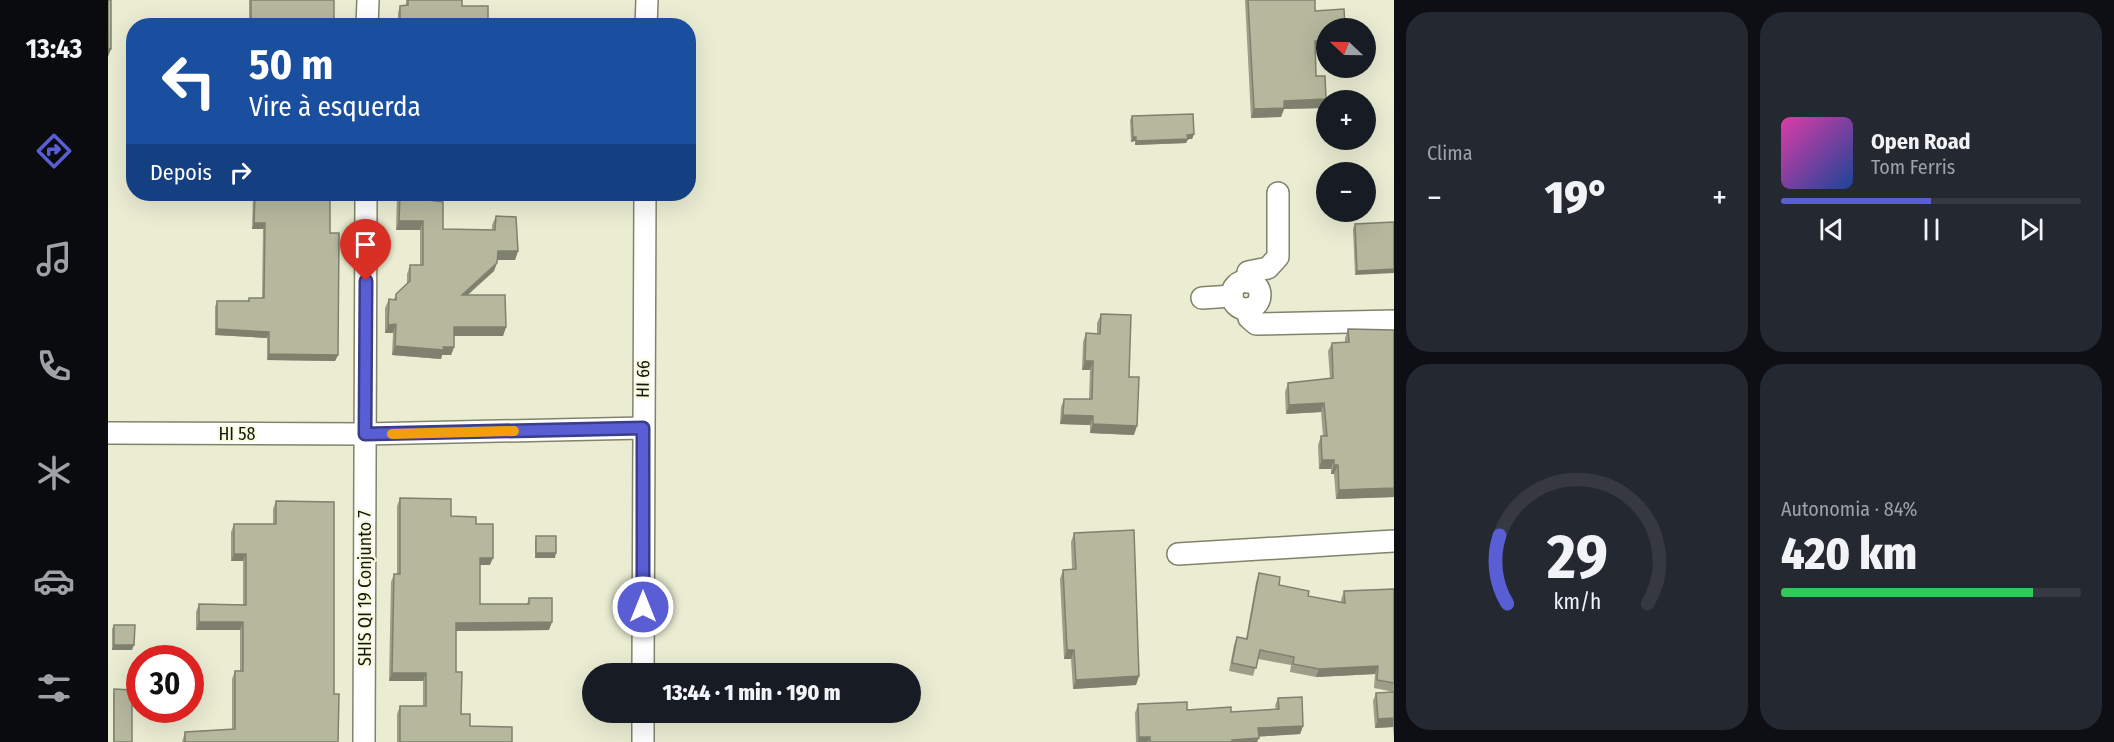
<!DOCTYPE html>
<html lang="pt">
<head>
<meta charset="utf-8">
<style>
  body { margin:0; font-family:"Fira Sans Condensed",sans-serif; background:#242831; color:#f1f3f6; height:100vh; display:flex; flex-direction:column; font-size:22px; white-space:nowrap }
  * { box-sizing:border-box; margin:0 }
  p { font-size:20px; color:#9ea1a6 }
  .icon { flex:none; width:33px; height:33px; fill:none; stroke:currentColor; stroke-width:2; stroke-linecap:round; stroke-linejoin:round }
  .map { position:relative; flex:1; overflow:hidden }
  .sheet { display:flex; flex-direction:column; gap:12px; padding:12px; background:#0d0f14; width:720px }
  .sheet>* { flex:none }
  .top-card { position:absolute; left:18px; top:18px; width:570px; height:183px; border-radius:24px; box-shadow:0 6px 24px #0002; background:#1a4fa0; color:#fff; overflow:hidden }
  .needle { width:39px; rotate:292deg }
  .buttons { position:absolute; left:1208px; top:18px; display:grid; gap:12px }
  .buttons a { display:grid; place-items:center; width:60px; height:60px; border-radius:50%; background:#171b24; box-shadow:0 6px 24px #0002; font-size:30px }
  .speed { position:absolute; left:18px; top:645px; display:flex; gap:12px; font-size:30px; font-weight:700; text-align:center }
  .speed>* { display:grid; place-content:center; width:78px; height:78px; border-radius:50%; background:#171b24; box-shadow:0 6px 24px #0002; line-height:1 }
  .speed .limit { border:9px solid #d22; background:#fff; color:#111 }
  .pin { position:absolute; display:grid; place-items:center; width:51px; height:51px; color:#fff; margin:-62px -26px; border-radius:50% 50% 50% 0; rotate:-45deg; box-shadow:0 0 6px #0007 }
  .pin .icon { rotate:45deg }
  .me { position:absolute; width:66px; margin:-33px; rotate:0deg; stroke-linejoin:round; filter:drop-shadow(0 0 4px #0008) }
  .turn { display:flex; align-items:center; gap:21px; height:126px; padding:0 24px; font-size:27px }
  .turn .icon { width:78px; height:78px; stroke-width:2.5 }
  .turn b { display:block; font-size:42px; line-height:51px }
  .then { display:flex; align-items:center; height:57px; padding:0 24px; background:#0003; gap:12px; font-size:22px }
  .big { font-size:45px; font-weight:800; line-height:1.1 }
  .sheet .widget { flex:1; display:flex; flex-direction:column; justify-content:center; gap:9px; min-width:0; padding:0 21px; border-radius:24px; background:#242831 }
  .sheet .dial { align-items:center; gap:0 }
  .dial svg { height:156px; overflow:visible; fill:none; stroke:#363941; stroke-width:7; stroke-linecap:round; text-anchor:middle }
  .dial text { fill:#f1f3f6; stroke:none }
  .song { display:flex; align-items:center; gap:18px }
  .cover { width:72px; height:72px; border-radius:9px; background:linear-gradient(135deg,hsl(320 70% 55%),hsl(220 70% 35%)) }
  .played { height:6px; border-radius:3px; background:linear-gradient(90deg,#595ed5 50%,#363941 50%) }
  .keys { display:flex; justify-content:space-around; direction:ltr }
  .heat { display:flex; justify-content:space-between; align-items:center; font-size:33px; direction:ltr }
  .charge { height:9px; border-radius:4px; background:linear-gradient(90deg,#34c759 84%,#363941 0) }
  .sheet .tiles { flex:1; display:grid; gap:12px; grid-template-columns:repeat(2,1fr) }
  .trip { position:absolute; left:474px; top:663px; width:339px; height:60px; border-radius:30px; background:#171b24; box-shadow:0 6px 24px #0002; font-weight:800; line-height:60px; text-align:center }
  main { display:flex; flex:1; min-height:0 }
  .tab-bar { display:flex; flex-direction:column; width:108px; justify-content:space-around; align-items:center; background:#090b0e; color:#9ea1a6 }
  .tab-bar .icon { width:42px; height:42px }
  .tab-bar .selected { color:#595ed5 }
  .tab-bar b { font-size:27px; color:#f1f3f6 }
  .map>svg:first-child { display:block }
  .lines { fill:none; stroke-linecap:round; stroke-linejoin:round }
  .minor-casing { stroke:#81836a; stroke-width:24 }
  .minor { stroke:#fff; stroke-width:21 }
  .wall { fill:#9c9e87 }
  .shaded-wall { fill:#7f816e }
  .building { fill:#b5b89d; stroke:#7f816e; stroke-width:1.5 }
  .route-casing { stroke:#3a3d8a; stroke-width:15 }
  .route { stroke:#595ed5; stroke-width:10 }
  .slow { stroke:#f59e0b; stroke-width:10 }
  .labels { text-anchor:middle; stroke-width:4.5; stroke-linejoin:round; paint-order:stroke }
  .street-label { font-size:18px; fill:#15160c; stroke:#f8fbdf }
</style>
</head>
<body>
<main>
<nav class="tab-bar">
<b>13:43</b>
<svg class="icon selected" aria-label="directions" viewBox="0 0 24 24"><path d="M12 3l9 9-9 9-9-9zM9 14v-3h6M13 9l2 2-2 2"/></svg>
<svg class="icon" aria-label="music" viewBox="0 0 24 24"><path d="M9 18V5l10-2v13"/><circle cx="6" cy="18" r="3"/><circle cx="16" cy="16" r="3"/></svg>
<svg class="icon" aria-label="phone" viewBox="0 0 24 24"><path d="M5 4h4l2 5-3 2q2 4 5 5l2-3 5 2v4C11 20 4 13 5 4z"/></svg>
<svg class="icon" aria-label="climate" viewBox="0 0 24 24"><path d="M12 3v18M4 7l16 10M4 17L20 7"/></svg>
<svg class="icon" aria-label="car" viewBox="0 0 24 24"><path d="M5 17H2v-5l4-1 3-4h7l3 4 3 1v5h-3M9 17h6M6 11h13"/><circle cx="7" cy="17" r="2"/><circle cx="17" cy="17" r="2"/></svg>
<svg class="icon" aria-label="filters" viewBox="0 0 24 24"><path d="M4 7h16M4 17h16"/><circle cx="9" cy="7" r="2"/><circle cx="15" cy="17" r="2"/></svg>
</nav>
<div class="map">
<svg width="1286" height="742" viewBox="0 0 1286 742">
  <rect width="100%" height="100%" fill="#eaedd2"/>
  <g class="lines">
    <defs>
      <g id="minor">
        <polyline points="259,26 260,0"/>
        <polyline points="538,26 539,0"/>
        <circle cx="1138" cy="295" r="14"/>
        <polyline points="1139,282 1140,272 1160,268 1170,257 1170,193"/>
        <polyline points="1094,298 1124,296"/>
        <polyline points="1140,309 1141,318 1148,324 1286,321"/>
        <polyline points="0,433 257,434 535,428"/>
        <polyline points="1070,554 1286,541"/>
        <polyline points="535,674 537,194"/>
        <polyline points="535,712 535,742"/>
        <polyline points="256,742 258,194"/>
      </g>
    </defs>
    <!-- minor casing -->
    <use href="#minor" class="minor-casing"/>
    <!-- minor -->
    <use href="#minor" class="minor"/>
  </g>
  <!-- wall -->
  <g class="wall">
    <polygon points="141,0 226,0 226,25 141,26"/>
    <polygon points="298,0 354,0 354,6 380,26 290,26 290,13 292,6 298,6"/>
    <polygon points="1137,0 1207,0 1207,11 1218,49 1207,50 1208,76 1218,99 1215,108 1176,109 1173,117 1143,118"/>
    <polygon points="1024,116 1086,134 1084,139 1080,139 1078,143 1027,145 1027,141 1023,142 1022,120"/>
    <polygon points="145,194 222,194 222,233 230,355 227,361 159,360 159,338 107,335 107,307 109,301 140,301 141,298 154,298 155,229 144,229"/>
    <polygon points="289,194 321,194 321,200 335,229 384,230 384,225 388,216 410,251 407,260 389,260 386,271 360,295 398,327 395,336 346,336 346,347 343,355 334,355 333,359 284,355 285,333 277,333 277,308 281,299 286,299 288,294 299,284 299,274 302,265 312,265 312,230 288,230"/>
    <polygon points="1286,222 1247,275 1245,229 1247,224"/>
    <polygon points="993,314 1021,377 1026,435 982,433 982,425 952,424 953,407 956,399 981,399 982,370 974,370 975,342 978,333 989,334 989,323"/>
    <polygon points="1240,329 1286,497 1228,499 1226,474 1223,474 1223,469 1211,469 1210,445 1213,436 1215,436 1213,412 1178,414 1177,392 1180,383 1222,379 1220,351 1224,343 1237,342 1237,338"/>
    <polygon points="292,498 343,516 368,524 382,565 372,565 372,604 419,604 421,598 441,630 348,631 348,672 353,714 362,726 404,742 289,742 289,714 292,706 315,706 315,681 281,681 283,582 286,574 289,574 289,506"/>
    <polygon points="168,501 226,694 230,742 74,742 77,732 124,729 124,679 127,671 132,671 132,630 88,630 88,612 91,604 135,605 135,561 123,561 123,532 126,524 165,524 165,509"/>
    <polygon points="966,533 1031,676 1028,685 965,689 963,659 956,659 952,579 955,570 964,570 963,542"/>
    <polygon points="428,536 447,558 427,558 427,541"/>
    <polygon points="1151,573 1171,585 1200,596 1234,603 1233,600 1236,591 1286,589 1286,692 1266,688 1267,674 1208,677 1182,672 1183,665 1150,659 1145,676 1121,671 1126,645 1129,637 1138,639 1148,582"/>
    <polygon points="6,625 24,650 4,650 4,629"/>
    <polygon points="6,689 24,742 5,742 5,694"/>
    <polygon points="1286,692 1286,739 1285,727 1267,728 1265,701 1268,693"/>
    <polygon points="1170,698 1195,726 1192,734 1151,736 1149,742 1028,742 1027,713 1030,704 1079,710 1123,712 1168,709 1167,706"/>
  </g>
  <!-- shaded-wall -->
  <g class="shaded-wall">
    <polygon points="1207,41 1218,41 1218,49 1204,50"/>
    <polygon points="0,49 3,49 0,57"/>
    <polygon points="1218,99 1215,108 1176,109 1173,117 1143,118 1146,109 1176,101"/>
    <polygon points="1086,134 1084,139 1080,139 1078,143 1027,145 1028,141"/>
    <polygon points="1025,137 1028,137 1027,141 1023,142"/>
    <polygon points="491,194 519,194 517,196 490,196"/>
    <polygon points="291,221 315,221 312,230 288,230"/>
    <polygon points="146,223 157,223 155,229 144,229"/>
    <polygon points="390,251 410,251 407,260 387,260"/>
    <polygon points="389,263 386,271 350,303 354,295"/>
    <polygon points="1286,269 1286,273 1247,275 1249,271"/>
    <polygon points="288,324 285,333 277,333 280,325"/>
    <polygon points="346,327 398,327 395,336 343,336"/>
    <polygon points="109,329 161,332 159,338 107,335"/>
    <polygon points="287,346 335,347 346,347 343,355 334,355 333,359 284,355"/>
    <polygon points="161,354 230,355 227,361 159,360"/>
    <polygon points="977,361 985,361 982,370 974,370"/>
    <polygon points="1216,403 1213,412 1178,414 1181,405"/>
    <polygon points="955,415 985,416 982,425 952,424"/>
    <polygon points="985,424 1029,426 1026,435 982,433"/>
    <polygon points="1214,460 1226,460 1223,469 1211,469"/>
    <polygon points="1226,465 1230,465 1226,474 1223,474"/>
    <polygon points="1286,488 1286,497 1228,499 1231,490"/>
    <polygon points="428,553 448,553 447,558 427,558"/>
    <polygon points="126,554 138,554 135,561 123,561"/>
    <polygon points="372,558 385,558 382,565 369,565"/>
    <polygon points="91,622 135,622 132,630 88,630"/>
    <polygon points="444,622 441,630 345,631 348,623"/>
    <polygon points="6,645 26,645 24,650 4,650"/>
    <polygon points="959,650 966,650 963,659 956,659"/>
    <polygon points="1270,666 1267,674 1208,677 1211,669"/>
    <polygon points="284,673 318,673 315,681 281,681"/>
    <polygon points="1031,676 1028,685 965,689 968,680"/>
    <polygon points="1286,718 1285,727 1267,728 1270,719"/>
    <polygon points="1195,726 1192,734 1147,737 1150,728"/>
    <polygon points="1031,737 1042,737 1040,742 1030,742"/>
    <polygon points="1151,738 1149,742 1123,742 1124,740"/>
  </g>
  <!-- building -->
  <g class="building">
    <rect x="0" y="0" width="3" height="49"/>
    <polygon points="143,0 226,0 226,25 143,26"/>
    <polygon points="300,0 354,0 354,6 380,6 380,26 292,26 292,6 300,5"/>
    <polygon points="1140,0 1207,0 1207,11 1236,9 1237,28 1218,28 1218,41 1207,41 1208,76 1217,76 1218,99 1176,101 1176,108 1146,109"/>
    <polygon points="1085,114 1086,134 1079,135 1080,139 1028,141 1028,137 1025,137 1024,116"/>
    <polygon points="147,194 222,194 222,233 231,233 230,355 161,354 161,332 109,329 109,301 141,301 141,298 156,298 157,223 146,223"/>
    <polygon points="292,194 321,194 321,200 335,202 335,229 387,230 388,216 408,217 410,251 390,251 389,263 354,295 397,295 398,327 346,327 346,347 335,347 336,350 287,346 288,324 280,325 281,299 288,300 288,294 302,281 302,265 315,265 315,221 291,221"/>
    <polygon points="1286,222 1286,269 1249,271 1247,224"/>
    <polygon points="993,314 1023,315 1021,377 1031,377 1029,426 985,424 985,416 955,415 956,399 984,399 985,361 977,361 978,333 992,334"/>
    <polygon points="1240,329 1286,330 1286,488 1231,490 1230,465 1226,465 1226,460 1214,460 1213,436 1219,436 1216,403 1181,405 1180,383 1225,378 1224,343 1241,342"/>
    <polygon points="292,498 343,499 343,516 368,517 368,524 385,524 385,558 372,558 372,604 421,604 421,598 444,598 444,622 348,623 348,672 354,672 353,714 362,714 362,726 404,727 404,742 292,742 292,706 318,706 318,673 284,673 286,574 292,574"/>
    <polygon points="168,501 226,502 226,694 231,694 230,742 77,742 77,732 127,729 127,671 135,671 135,622 91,622 91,604 138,605 138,554 126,554 126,524 168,524"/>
    <polygon points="1026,530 1031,676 968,680 966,650 959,650 955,570 968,569 966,533"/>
    <rect x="428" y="536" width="20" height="17"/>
    <polygon points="1151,573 1172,577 1171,585 1201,591 1200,596 1237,603 1236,591 1286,589 1286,683 1269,680 1270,666 1211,669 1185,664 1186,657 1152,650 1148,668 1124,663 1129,637 1139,639"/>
    <polygon points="6,625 27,625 26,645 6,645"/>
    <polygon points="6,689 24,690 24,742 6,742"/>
    <polygon points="1286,692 1286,718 1270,719 1268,693"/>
    <polygon points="1194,697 1195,726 1150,728 1151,738 1124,740 1124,742 1042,742 1042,737 1031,737 1030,704 1079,702 1079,710 1123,707 1123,712 1171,709 1170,698"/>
  </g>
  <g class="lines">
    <defs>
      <polyline id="route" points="258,281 257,434 535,428 535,607"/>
    </defs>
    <!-- route casing -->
    <use href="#route" class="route-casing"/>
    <!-- route -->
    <use href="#route" class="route"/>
    <!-- slow -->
    <polyline class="slow" points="284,434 406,431"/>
  </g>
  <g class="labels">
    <!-- street labels -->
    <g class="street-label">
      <text transform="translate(535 379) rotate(-89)" y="6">HI 66</text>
      <text x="129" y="440">HI 58</text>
      <text transform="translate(257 588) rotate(-90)" y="6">SHIS QI 19 Conjunto 7</text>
    </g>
  </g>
</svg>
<div class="buttons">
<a><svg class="needle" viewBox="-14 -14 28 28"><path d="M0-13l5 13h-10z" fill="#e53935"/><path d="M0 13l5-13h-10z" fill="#9ea1a6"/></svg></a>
<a>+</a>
<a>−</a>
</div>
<div class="speed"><div class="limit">30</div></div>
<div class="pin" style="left:258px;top:281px;background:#d93025"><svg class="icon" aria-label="arrive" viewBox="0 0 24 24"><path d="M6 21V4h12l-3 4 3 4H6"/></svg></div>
<svg class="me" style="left:535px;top:607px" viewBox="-20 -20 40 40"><circle r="17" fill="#595ed5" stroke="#fff" stroke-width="3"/><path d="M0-11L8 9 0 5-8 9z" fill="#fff"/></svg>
<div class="trip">13:44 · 1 min · 190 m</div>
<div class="top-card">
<div class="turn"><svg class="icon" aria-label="left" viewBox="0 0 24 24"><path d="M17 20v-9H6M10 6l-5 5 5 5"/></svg><div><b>50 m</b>Vire à esquerda</div></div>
<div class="then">Depois<svg class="icon" aria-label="right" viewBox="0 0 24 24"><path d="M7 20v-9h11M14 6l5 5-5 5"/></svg></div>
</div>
</div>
<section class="sheet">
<div class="tiles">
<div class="widget"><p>Clima</p>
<div class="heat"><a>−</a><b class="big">19°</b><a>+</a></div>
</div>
<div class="widget">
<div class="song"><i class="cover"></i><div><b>Open Road</b><p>Tom Ferris</p></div></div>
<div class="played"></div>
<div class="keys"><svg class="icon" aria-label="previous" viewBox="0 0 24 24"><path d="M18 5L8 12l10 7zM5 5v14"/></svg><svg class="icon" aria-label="pause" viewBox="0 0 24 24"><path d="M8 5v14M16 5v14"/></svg><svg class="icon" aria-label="next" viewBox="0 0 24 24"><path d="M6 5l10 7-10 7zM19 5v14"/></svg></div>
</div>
<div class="widget dial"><svg viewBox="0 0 100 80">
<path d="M14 69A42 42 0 1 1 86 69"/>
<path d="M14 69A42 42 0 0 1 10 34" stroke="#595ed5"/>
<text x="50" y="56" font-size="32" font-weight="700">29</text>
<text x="50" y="72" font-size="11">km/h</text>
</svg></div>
<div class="widget"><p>Autonomia · 84%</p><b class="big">420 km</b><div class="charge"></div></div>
</div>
</section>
</main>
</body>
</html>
